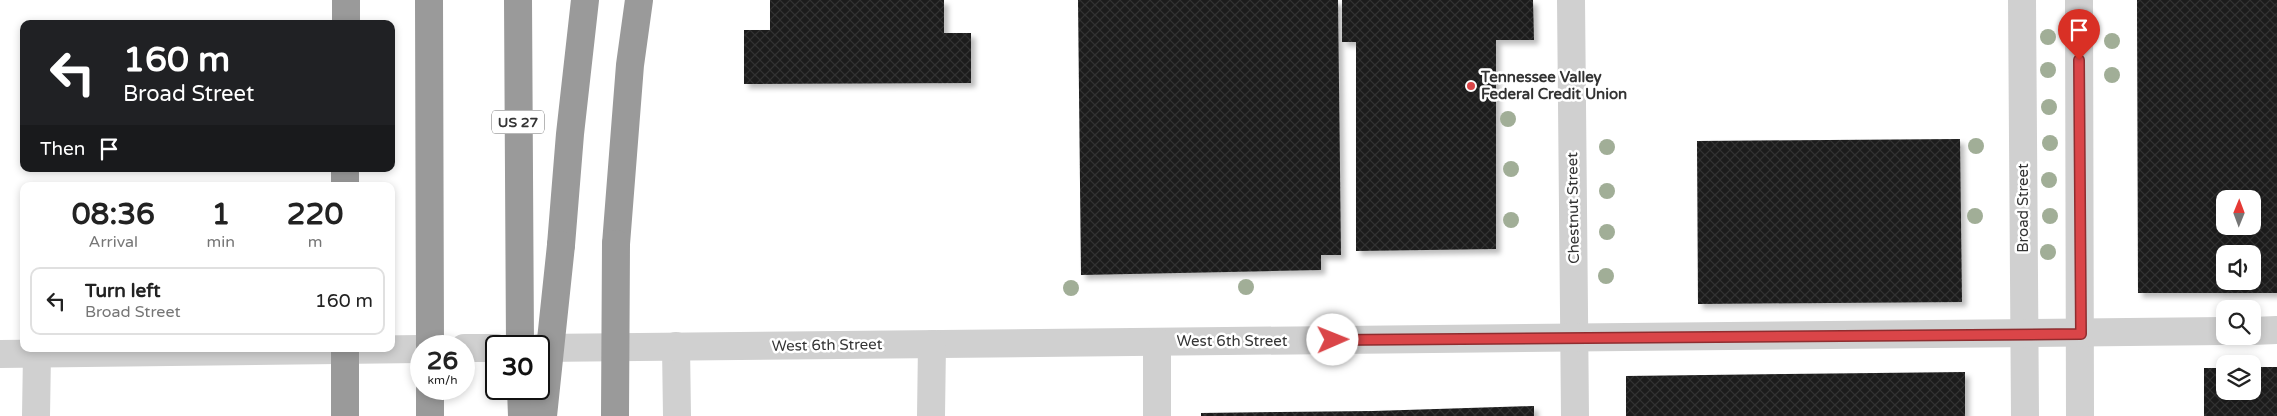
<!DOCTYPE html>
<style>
body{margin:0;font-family:"Varela Round",sans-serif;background:#f6f6f6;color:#222;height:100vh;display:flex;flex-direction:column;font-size:19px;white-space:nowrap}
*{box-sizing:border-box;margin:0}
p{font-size:16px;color:#767676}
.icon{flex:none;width:28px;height:28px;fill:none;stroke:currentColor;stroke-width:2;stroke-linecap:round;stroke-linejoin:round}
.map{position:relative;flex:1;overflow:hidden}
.side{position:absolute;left:20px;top:182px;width:375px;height:170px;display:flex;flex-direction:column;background:#fff;border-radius:10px;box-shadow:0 2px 8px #0003}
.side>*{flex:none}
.hud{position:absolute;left:20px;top:20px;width:375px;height:152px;border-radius:10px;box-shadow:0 2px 8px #0003;background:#202124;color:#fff;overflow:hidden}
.needle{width:32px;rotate:1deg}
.buttons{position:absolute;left:2216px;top:190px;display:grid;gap:10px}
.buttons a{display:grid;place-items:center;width:45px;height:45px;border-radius:10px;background:#fff;box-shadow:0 2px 8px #0003;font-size:25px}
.speed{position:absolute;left:410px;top:335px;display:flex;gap:10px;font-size:25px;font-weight:700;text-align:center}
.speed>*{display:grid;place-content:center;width:65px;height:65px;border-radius:50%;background:#fff;box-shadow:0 2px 8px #0003;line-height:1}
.speed small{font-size:12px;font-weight:400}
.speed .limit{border:2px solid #111;border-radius:8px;background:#fff;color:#111}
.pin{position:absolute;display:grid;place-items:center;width:42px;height:42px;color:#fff;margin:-51px -21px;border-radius:50% 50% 50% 0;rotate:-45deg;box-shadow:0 0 5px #0007}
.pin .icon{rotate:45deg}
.me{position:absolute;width:55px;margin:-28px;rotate:89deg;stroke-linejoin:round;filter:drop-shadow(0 0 4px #0008)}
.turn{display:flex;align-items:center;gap:18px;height:105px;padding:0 20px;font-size:22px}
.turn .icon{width:65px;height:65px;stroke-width:2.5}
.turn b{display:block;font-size:35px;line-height:42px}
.then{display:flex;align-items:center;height:48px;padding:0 20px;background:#0003;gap:10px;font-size:19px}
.eta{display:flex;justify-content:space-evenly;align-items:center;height:85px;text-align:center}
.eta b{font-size:30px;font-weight:700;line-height:35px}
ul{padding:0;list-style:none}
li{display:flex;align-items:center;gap:15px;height:68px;margin:0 10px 8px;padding:0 10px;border:2px solid #e0e0e0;border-radius:10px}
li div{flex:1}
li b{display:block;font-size:19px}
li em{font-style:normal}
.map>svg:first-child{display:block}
.building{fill:url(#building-cross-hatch);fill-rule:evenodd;filter:url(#shadow)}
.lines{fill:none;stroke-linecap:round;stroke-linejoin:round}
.minor{stroke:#d0d0d0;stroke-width:28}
.highway{stroke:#9a9a9a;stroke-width:28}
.highway-bridge{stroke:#9a9a9a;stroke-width:28}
.tree{fill:#a1ae97}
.route-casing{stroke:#8e2d2f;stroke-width:12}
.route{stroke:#da4548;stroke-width:9}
.poi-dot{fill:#da4548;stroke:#fff;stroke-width:2}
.labels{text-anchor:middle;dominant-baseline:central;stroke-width:5;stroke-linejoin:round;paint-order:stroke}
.shield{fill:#fff;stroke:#707070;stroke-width:1}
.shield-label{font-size:14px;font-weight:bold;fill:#333}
.poi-label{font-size:15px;font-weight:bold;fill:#333;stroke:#fff;text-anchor:start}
.street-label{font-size:15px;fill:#333;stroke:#fff}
</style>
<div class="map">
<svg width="2277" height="416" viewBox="0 0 2277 416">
<defs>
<pattern id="building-cross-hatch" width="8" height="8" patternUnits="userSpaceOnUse" patternTransform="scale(1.25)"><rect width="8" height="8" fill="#1a1a1a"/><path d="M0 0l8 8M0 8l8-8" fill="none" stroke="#333"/></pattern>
<filter id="shadow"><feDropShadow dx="4.5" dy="4.5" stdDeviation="2.5" flood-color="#0004"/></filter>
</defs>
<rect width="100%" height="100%" fill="#fff"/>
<g class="building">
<polygon points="770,0 944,0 944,33 971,33 971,83 744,84 744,30 770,30"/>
<polygon points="1078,0 1338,0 1341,255 1321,255 1321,270 1081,275"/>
<polygon points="1342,0 1533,0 1534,40 1496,40 1496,249 1356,251 1356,42 1342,42"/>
<path d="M2137,0H2277V293H2138ZM2225,199H2252V226H2225ZM2225,254H2252V281H2225Z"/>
<polygon points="1960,139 1962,302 1698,304 1697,141"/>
<polygon points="2252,367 2277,367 2277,416 2204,416 2204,368 2225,368 2225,391 2252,391"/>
<polygon points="1965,372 1965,416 1626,416 1626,376"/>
<polygon points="1534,406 1534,416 1201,416 1201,413 1373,411"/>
</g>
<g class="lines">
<g class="minor">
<polyline points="1571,0 1575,416"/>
<polyline points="2022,0 2025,416"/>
<polyline points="2079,0 2080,416"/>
<polyline points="2252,331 2277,330"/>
<polyline points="676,346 677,416"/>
<polyline points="464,348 496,348"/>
<polyline points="539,348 2225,331"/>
<polyline points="0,354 421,349"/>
<polyline points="36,416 37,353"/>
<polyline points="931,416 932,344"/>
<polyline points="1157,416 1157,342"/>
</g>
<g class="highway">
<polyline points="429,0 430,346"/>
<polyline points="518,0 520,346"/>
<polyline points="346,24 346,0"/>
<polyline points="345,186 345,169"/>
<polyline points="616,244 630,65 639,0"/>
<polyline points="561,245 570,134 585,0"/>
<polyline points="345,349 345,416"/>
<polyline points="521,389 522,416"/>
<polyline points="430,416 430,389"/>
</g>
<g class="highway-bridge">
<polyline points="543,416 561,245"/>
<polyline points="615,416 616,244"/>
</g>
</g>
<g class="tree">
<circle cx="2048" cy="37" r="8"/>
<circle cx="2112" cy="41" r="8"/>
<circle cx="2048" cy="70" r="8"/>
<circle cx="2112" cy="75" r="8"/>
<circle cx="2049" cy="107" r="8"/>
<circle cx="1508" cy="119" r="8"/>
<circle cx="2050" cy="143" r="8"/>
<circle cx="1976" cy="146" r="8"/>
<circle cx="1607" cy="147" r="8"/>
<circle cx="1511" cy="169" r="8"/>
<circle cx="2049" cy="180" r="8"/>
<circle cx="1607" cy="191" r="8"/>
<circle cx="1975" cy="216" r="8"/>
<circle cx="2050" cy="216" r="8"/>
<circle cx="1511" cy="220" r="8"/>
<circle cx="1607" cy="232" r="8"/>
<circle cx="2048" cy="252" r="8"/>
<circle cx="1606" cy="276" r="8"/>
<circle cx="1246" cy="287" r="8"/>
<circle cx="1071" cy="288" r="8"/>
</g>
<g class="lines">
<g class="route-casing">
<polyline id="route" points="1333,340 2081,334 2079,60"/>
</g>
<use href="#route" class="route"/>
</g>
<circle class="poi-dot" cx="1471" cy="86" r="5"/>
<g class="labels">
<rect class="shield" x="492" y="110.5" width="52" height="23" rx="4"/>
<g class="shield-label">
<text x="518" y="122">US 27</text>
</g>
<g class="poi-label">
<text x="1481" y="77">Tennessee Valley<tspan x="1481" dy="17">Federal Credit Union</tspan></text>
</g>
<g class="street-label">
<text transform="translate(1573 208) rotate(-91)">Chestnut Street</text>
<text transform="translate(2023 208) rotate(-90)">Broad Street</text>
<text x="1232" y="341">West 6th Street</text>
<text transform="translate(827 345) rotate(-1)">West 6th Street</text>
</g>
</g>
</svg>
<div class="buttons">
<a><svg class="needle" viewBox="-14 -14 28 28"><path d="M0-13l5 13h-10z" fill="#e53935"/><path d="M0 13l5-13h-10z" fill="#767676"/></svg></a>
<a><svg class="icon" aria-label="sound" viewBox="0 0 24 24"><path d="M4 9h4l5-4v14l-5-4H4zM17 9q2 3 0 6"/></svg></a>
<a><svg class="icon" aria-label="search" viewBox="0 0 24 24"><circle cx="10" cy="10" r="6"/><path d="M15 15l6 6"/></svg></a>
<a><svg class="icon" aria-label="layers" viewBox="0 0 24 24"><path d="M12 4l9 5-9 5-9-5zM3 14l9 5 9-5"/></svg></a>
</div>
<div class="speed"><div>26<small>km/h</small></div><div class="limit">30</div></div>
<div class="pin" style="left:2079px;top:60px;background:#d93025"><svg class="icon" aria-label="arrive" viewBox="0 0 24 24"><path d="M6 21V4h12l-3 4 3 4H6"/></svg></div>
<svg class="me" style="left:1333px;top:340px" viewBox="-20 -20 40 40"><circle r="19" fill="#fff"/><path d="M0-13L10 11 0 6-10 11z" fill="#da4548"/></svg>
<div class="hud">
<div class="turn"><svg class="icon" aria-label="left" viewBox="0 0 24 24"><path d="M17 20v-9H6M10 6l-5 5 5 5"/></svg><div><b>160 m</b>Broad Street</div></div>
<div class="then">Then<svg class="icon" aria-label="arrive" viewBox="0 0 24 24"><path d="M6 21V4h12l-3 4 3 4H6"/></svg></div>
</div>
<section class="side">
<div class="eta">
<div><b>08:36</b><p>Arrival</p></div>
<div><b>1</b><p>min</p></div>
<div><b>220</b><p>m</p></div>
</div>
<ul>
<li><svg class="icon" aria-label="left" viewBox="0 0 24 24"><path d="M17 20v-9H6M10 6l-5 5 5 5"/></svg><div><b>Turn left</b><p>Broad Street</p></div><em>160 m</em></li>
</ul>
</section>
</div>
